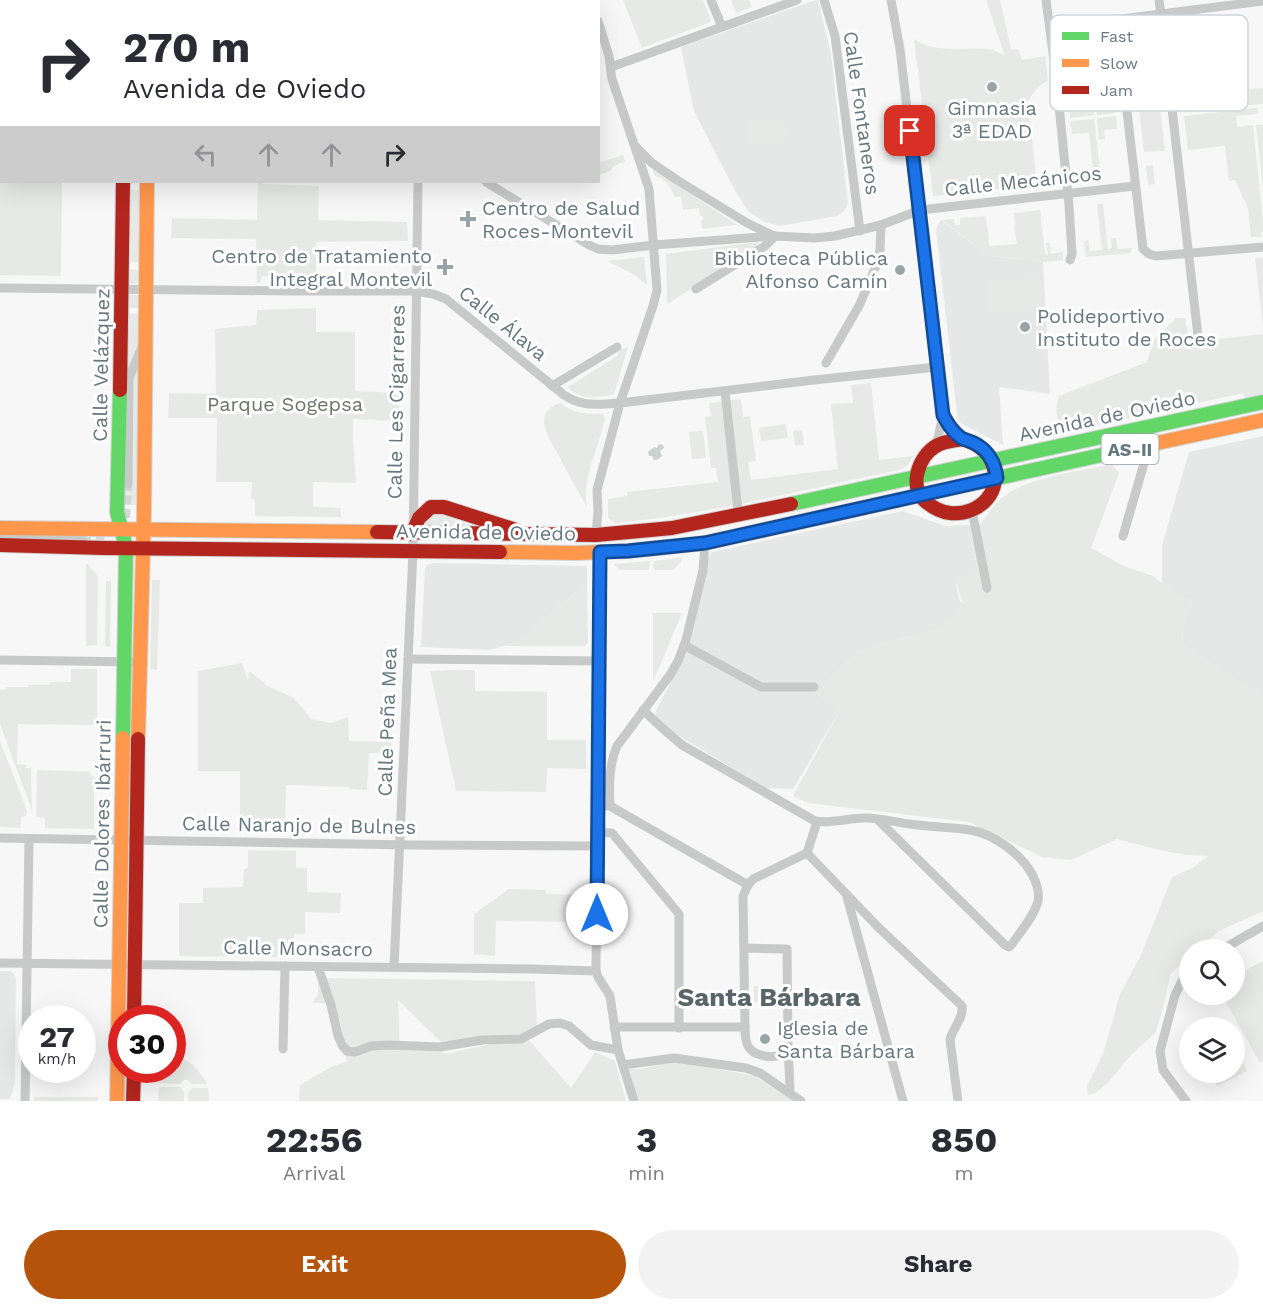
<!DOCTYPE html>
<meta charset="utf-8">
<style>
body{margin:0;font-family:"Work Sans",sans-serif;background:#f2f2f3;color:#2b2b33;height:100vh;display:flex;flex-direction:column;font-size:22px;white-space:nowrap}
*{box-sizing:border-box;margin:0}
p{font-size:20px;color:#7c7c81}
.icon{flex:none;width:33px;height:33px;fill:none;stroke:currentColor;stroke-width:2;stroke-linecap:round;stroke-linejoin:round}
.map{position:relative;height:1101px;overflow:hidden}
.side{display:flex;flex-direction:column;background:#fff;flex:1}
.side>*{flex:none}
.hud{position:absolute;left:0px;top:0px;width:600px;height:183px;box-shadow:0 6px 24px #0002;background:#fff;color:#2b2b33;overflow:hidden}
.fabs{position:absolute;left:1179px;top:939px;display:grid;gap:12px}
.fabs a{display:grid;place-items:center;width:66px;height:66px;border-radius:50%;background:#fff;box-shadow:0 6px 24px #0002;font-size:30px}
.speed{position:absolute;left:18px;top:1005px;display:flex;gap:12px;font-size:30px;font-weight:700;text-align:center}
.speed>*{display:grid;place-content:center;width:78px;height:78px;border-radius:50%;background:#fff;box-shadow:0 6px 24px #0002;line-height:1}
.speed small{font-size:15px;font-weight:400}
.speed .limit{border:9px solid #d22;background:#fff;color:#111}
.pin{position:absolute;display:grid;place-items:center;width:51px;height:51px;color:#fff;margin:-26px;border-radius:12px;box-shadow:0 3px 9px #0006}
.me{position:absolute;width:66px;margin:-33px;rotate:0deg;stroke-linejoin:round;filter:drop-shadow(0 0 4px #0008)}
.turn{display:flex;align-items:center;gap:21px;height:126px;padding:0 24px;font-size:27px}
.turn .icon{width:78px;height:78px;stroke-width:2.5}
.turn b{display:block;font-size:42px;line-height:51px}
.lanes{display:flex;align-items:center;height:57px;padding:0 24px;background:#0003;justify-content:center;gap:30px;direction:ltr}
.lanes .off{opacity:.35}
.eta{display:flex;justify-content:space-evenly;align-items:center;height:102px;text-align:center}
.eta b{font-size:36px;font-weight:700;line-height:42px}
.button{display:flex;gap:12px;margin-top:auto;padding:12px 24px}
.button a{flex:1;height:69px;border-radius:36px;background:#b45309;color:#fff;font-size:24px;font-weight:700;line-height:69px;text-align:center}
.button a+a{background:#f2f2f3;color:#2b2b33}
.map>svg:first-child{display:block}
.built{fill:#e6e8e7}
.green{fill:#e6e9e5}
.water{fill:#c9d3d4}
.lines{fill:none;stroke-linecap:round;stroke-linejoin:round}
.street-tunnel{stroke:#d3d7d9;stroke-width:9;stroke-dasharray:9 4.5;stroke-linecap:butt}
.fast-casing{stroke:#d3d4d5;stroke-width:16}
.slow-casing{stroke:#d3d4d5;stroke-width:16}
.jam-casing{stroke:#d3d4d5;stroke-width:16}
.street{stroke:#c8caca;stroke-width:9}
.fast{stroke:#63d668;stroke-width:14}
.slow{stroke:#ff974d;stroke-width:14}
.jam{stroke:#b3261e;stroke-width:14}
.route-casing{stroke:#114b97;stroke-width:15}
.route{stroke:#1a73e8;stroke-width:10}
.poi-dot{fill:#99a4a9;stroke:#fff;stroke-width:2}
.labels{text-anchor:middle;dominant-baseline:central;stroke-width:6;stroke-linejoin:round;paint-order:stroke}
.shield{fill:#fff;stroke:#94a0a5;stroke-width:1.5}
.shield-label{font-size:18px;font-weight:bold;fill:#66787f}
.poi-label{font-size:20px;fill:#66787f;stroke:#fff;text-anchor:start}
.street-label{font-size:20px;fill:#66787f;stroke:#fff}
.park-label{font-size:20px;fill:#6b7765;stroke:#fff}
.district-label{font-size:26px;font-weight:bold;fill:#58656a;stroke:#fff}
.key{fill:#fff;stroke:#d1d6d9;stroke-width:1.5}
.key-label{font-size:16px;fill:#66787f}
</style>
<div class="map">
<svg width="1263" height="1101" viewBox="0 0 1263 1101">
<rect width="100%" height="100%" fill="#f7f7f7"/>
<g class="built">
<polygon points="816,0 818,0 831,54 848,204 844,211 837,216 780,226 764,222 748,211 734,189 694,111 681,47"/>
<polygon points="941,220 989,256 1043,262 1050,394 999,387 1003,445 958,422 936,229"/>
<polygon points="1263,436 1263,697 1220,670 1183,645 1182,630 1192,600 1181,598 1162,583 1162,545 1189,452"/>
<polygon points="903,511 945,526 967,525 979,574 955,578 959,600 963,604 960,609 939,629 859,651 816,692 839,712 793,789 765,788 666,728 657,719 655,713 691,641 708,559 711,552"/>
<polygon points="433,563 587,566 587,583 516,643 489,650 421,647 425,569 427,565"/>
<polygon points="0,971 10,971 14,974 16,978 15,1083 13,1091 9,1099 0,1099"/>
</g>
<g class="green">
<rect x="216" y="0" width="106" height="2"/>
<polygon points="623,0 703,0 711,20 708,23 642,48"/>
<polygon points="731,0 749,0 752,7 736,13"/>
<path d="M986,0H1000L1011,49H1018L1022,60L1045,56L1048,81C1039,84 1032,94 1028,102L1037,186L933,196L914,39C936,54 963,47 988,49C994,50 1000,53 1005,56Z"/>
<polygon points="1242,18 1249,89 1263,88 1263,104 1236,106 1227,19"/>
<polygon points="1224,20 1234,107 1184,112 1182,97 1217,93 1209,21"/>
<polygon points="1128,30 1133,75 1140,75 1141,85 1140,86 1143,100 1159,99 1165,151 1144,152 1138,100 1115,102 1116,113 1097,115 1094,93 1099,92 1102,103 1114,102 1106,32"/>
<polygon points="1082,59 1087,59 1094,115 1070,118 1069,106 1074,105 1074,107 1087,105"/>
<polygon points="1258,108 1258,114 1236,116 1237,127 1253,125 1263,220 1263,231 1261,232 1262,237 1251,237 1248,209 1235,180 1229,181 1225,146 1188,150 1184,116"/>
<polygon points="1116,116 1117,129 1104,130 1105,139 1099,140 1097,118"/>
<polygon points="783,118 786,139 751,144 748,124"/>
<polygon points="1094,119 1101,178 1094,178 1089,133 1072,134 1070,121"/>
<polygon points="1256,125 1263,125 1263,189"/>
<polygon points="623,155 625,161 612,167 612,170 599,175 599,163"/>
<polygon points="1153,165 1155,184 1148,185 1146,166"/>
<path d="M652,168L737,225L702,229L701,220H703V216H700L699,208L683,210L681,197H675C671,187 666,179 655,176Z"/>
<polygon points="0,176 1,176 2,182 62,182 61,276 0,275"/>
<polygon points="258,182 263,182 263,184 319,186 318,220 407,222 408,241 316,242 316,280 262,276 260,283 257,283 256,239 171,238 172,218 257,220"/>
<polygon points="128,190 142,190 141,263 127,261"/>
<polygon points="1097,204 1103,204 1108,249 1112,248 1111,238 1116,238 1118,249 1131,248 1131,253 1086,257 1084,241 1088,240 1090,251 1102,250"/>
<polygon points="1040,210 1045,254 1048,254 1046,243 1050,243 1051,254 1063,252 1063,260 1043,262 989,256 942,220 954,219 955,225 960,225 960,218 986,216 987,228 988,228 989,246 1017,244 1014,226 1015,225 1014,213"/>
<polygon points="758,242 757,247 754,250 667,304 666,254"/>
<polygon points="644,257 647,285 635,275 607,261"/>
<polygon points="1255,258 1263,258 1263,328"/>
<path d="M128,269L141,270V279L139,283L132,284C127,280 127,275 128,269Z"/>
<polygon points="1039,277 1042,307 989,313 986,283"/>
<polygon points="133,294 139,296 140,308 127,308 128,297"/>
<polygon points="316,308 316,332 355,332 355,391 400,393 399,421 353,419 353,437 356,483 313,482 313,507 341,508 341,517 255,516 255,500 251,499 252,482 216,482 217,418 168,418 169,393 216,394 215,329 256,325 257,310"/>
<polygon points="127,313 141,314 140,340 127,379"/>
<path d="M1176,318H1185L1190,344L1210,340L1263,334V395L1245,399L1243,393L1063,433C1057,418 1054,412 1059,396L1147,362L1154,340Z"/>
<path d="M628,347L614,394C600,399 578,400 568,387L617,356L620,350Z"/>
<polygon points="139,361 138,505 123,505 123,485 132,381"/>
<polygon points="871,383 879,460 913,456 908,465 903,469 732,506 660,518 615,523 608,518 608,499 627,496 627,492 718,482 716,468 711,468 705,417 711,416 709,403 741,399 743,417 750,416 756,461 748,462 751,480 838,469 831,404 853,403 851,385"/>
<path d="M560,403C577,415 584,413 603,414L605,418C600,445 581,479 587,507C578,491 568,474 560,458C554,447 546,435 544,423C543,412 551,406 560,403Z"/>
<polygon points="786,424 788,438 761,441 759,428"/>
<polygon points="802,430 804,445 795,446 793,431"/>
<polygon points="703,431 706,458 692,459 689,432"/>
<path d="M1112,464L1119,473L1091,548L1126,567L1153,576L1181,598L1192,600L1182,630L1183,645L1220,670L1263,697V911L1219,931L1198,949L1190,950L1189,957L1171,973L1164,1004L1156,1032L1130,1056L1108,1083L1095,1093L1088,1095L1087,1086L1103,1054L1120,994L1140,957L1172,877L1194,867L1208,856C1177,856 1147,847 1117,839L1071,860L1042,857L969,822L808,803L793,796L839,712L816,692L859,651L939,629L960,609L963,604L955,578L979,573L967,525H979C987,516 994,503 1004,496C1030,477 1080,471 1112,464Z"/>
<path d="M439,514L450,516L471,526L424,525C428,517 431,515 439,514Z"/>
<polygon points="682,557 681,562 673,570 655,570 653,567 654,561"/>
<polygon points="650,561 649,570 619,570 614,564"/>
<polygon points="86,564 88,564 98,577 97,645 86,646"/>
<polygon points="152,580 160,580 157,670 150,669"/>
<polygon points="106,581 111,581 110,647 105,646"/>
<polygon points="587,583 588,643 585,646 505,646 516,643"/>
<polygon points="653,613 682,613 653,682"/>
<polygon points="242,663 248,680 249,672 251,672 266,685 294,698 311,719 330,723 348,717 349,741 391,742 392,753 369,753 367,790 349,789 349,787 286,785 285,830 272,829 240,831 240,771 198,771 198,671"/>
<polygon points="71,669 97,669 97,725 18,724 17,764 26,765 26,768 31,768 32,810 0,724 0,690 6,689 6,687 28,687 28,685 49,685 50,682 71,682"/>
<polygon points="449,670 475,670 475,691 547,692 547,740 586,740 586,769 547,768 546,792 456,791 430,671"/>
<polygon points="0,741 27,811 26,816 21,817 21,828 0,827"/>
<polygon points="37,770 90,772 91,776 94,776 94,829 45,828 45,818 36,817"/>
<polygon points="248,850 296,851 296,868 307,868 307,892 341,893 340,913 305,912 305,934 294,934 294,957 179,956 179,903 203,903 203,888 243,887 244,869 248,868"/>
<polygon points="509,889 546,890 546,894 585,895 585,922 496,921 495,956 474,954 474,914"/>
<polygon points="1263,961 1263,1061 1260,1063 1222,995 1234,994 1235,976"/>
<polygon points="318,978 535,981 537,1027 517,1037 441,1042 398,1000 400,1050 441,1052 447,1054 471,1048 527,1038 571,1088 595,1052 615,1061 626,1101 299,1101 300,1085 331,1067 348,1061 335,1040 326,1003 313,1003 318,994"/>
<polygon points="754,986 764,986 765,1002 754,1002"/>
<polygon points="1235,1047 1247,1071 1217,1086 1210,1073 1234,1072"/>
<path d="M173,1054C188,1059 200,1069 207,1084H192L188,1080H184L180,1084L158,1083V1070H172Z"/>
<polygon points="675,1061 755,1076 793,1101 638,1101 629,1069 640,1069"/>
<polygon points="159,1087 180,1087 184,1092 184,1101 158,1101"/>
<polygon points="192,1088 208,1088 209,1101 188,1101 188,1093"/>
<rect x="34" y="1097" width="64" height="4"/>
</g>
<polygon class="water" points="659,444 663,445 664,448 660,451 662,456 657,460 654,460 652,456 649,456 648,452 654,447 657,448"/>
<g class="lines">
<g class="street-tunnel">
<polyline points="121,530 125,524 128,484"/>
<polyline points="82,538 109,536"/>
</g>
<g class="fast-casing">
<g id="fast">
<polyline points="120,390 117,512 126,548 123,738"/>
<polyline points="898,500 1120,451"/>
<polyline points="791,504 1263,402"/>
</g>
</g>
<g class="slow-casing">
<g id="slow">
<polyline points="126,0 126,2"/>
<polyline points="150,0 150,2"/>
<polyline points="1120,451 1263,420"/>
<polyline points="0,528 377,532"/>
<polyline points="500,552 576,553 628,551 705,543 898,500"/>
<polyline points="138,739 144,512 147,182"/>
<polyline points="117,1101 123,738"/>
</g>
</g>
<g class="jam-casing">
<g id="jam">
<polyline points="120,390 123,182"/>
<path d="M963,439C975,443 986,449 991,461C1005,490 980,516 950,513C940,512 932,507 925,501C908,486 919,456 936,446C944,441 954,441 963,439Z"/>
<polyline points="377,532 596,535 672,528 791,504"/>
<polyline points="412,534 419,518 431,507 444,507 516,530"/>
<polyline points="0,545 104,548 500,552"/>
<polyline points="134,1018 138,739"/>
<polyline points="133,1101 134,1070"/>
</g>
</g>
<g class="street">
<polyline points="377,0 378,2"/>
<polyline points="588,0 589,2"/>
<polyline points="711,0 722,27"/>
<polyline points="824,0 835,36 860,231"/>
<polyline points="891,0 900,49 943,415 938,438 934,446"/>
<polyline points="1046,0 1056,76 1069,205 1072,254 1070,260"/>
<polyline points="1159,0 1163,30 1198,336"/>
<polyline points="4,2 4,0"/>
<polyline points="73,2 75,0"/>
<polyline points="1051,28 1263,1"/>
<polyline points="0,56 2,56"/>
<polyline points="611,67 797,0"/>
<polyline points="0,84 2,84"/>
<polyline points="1126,103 1143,249 1149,254 1156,256 1263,247"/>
<polyline points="636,147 652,163 677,180 747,223 772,235"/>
<polyline points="0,164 2,164"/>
<polyline points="486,182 589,245 598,249 612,250 654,245 775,236 814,238 835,236 881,225 920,210 1135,186"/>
<path d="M0,288L292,291H416L433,294L446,299L564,395C584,408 598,404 620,403L814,380L937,367"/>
<polyline points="696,289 765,246 775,236"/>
<polyline points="826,363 859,306 876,266 880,250 881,225"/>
<polyline points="552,386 617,347"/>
<polyline points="725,391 738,511"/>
<polyline points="943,415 950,428 963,439"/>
<polyline points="128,484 129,378 144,342"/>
<polyline points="972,510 987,588"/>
<polyline points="596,535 598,511 597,490 620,403 653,306 657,290 649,189 612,79 609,56 598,21"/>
<polyline points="1123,536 1145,460 1145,446"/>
<polyline points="0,537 82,538"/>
<polyline points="600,552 596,971 598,977 610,996 618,1050 634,1101"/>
<polyline points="684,645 761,687 814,687"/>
<polyline points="408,659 599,661"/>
<polyline points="0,660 139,662"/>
<path d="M643,710L660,726L682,745L815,821C829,824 849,818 865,818C880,818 895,822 910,824C930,827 951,827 970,830C994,834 1021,854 1032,874C1036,882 1040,892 1038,901C1035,915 1020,932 1012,944L1009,947L1005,945L877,819"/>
<polyline points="604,806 610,806 748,885"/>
<path d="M610,806C609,785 609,765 617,746L670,675L678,661L686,640L703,570L705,543"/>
<polyline points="597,832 612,833 679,914 679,1028"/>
<polyline points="0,838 412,845 597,846"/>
<path d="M807,853L879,928L962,1006C964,1018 952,1029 950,1040L958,1101"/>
<polyline points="847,897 903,1101"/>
<path d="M744,948L787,949L788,1044C788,1045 783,1052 783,1053C774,1060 753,1056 748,1046C745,1041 745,1033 745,1027L743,896L748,885L753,879L807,853L817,822"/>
<polyline points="1221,950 1263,926"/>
<polyline points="0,963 531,969 596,971"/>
<polyline points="318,967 331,1005 338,1036 342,1045 347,1051 355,1052 371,1046 389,1045 440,1047 482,1040 521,1039 549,1024 560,1023 569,1026 591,1045 618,1050"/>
<polyline points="394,967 413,551 418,182"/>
<polyline points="614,1027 745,1027"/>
<polyline points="788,1045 790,1088"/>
<polyline points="283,1049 285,966"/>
<polyline points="623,1065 674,1058 746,1068 760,1073 801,1101"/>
<polyline points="25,1101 29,839"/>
<polyline points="1186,1101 1163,1070 1160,1051 1175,995 1182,981 1190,972"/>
</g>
<use href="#fast" class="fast"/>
<use href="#slow" class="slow"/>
<use href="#jam" class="jam"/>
</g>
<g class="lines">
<g class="route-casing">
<path id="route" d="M597,914L600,552L628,551L705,543L997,478C995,462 988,450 974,443C970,441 965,440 961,438C952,431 948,424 943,415L910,131"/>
</g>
<use href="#route" class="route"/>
</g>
<g class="poi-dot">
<circle cx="992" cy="87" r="6"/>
<path d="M465 210h6v6h6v6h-6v6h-6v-6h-6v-6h6z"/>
<path d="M442 258h6v6h6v6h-6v6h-6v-6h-6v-6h6z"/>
<circle cx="900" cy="270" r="6"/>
<circle cx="1025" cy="327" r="6"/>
<circle cx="765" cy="1039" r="6"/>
</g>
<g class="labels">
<rect class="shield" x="1101.5" y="434" width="57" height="30" rx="4.5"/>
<g class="shield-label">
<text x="1130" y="449">AS-II</text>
</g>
<g class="poi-label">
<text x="992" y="108" text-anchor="middle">Gimnasia<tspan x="992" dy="23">3ª EDAD</tspan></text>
<text x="482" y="208">Centro de Salud<tspan x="482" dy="23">Roces-Montevil</tspan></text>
<text x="432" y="256" text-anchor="end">Centro de Tratamiento<tspan x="432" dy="23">Integral Montevil</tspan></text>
<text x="888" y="258" text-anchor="end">Biblioteca Pública<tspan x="888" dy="23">Alfonso Camín</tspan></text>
<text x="1037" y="316">Polideportivo<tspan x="1037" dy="23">Instituto de Roces</tspan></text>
<text x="777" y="1028">Iglesia de<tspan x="777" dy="23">Santa Bárbara</tspan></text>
</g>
<g class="street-label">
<text transform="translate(862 113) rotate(82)">Calle Fontaneros</text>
<text transform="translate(1023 181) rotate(-6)">Calle Mecánicos</text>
<text transform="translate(503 323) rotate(39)">Calle Álava</text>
<text transform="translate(101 365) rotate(-89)">Calle Velázquez</text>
<text transform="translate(396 402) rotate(-89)">Calle Les Cigarreres</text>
<text transform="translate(1107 416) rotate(-12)">Avenida de Oviedo</text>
<text transform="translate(486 532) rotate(1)">Avenida de Oviedo</text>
<text transform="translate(387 722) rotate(-88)">Calle Peña Mea</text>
<text transform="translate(102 824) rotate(-89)">Calle Dolores Ibárruri</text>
<text transform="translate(299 825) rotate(1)">Calle Naranjo de Bulnes</text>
<text transform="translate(298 948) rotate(1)">Calle Monsacro</text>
</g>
<g class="park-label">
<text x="285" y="404">Parque Sogepsa</text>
</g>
<g class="district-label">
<text x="769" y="997">Santa Bárbara</text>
</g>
</g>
<rect x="1050" y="15" width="198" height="96" rx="9" class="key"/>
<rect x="1062" y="32" width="27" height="8" fill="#63d668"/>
<rect x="1062" y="59" width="27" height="8" fill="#ff974d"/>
<rect x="1062" y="86" width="27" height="8" fill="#b3261e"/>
<g class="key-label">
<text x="1100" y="42">Fast</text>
<text x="1100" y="69">Slow</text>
<text x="1100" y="96">Jam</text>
</g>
</svg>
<div class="fabs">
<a><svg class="icon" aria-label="search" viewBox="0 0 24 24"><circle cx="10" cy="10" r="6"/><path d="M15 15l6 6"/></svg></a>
<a><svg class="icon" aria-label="layers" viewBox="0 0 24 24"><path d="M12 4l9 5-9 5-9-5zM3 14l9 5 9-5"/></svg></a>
</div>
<div class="speed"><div>27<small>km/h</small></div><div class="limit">30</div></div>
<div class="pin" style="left:910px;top:131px;background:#d93025"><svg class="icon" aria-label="arrive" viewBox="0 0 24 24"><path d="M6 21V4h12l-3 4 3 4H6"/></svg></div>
<svg class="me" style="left:597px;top:914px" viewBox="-20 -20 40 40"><circle r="19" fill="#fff"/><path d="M0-13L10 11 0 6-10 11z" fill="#1a73e8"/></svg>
<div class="hud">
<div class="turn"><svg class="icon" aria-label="right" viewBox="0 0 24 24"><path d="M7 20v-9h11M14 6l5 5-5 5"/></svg><div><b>270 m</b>Avenida de Oviedo</div></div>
<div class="lanes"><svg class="icon off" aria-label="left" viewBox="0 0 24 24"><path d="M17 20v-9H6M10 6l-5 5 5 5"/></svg><svg class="icon off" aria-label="ahead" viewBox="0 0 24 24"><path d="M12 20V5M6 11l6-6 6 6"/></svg><svg class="icon off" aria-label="ahead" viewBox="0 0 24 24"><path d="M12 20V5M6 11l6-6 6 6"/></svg><svg class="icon" aria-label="right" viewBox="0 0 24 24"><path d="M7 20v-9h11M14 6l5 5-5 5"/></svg></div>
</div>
</div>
<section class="side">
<div class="eta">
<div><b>22:56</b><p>Arrival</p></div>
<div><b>3</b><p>min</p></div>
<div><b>850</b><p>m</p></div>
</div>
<div class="button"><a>Exit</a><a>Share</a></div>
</section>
